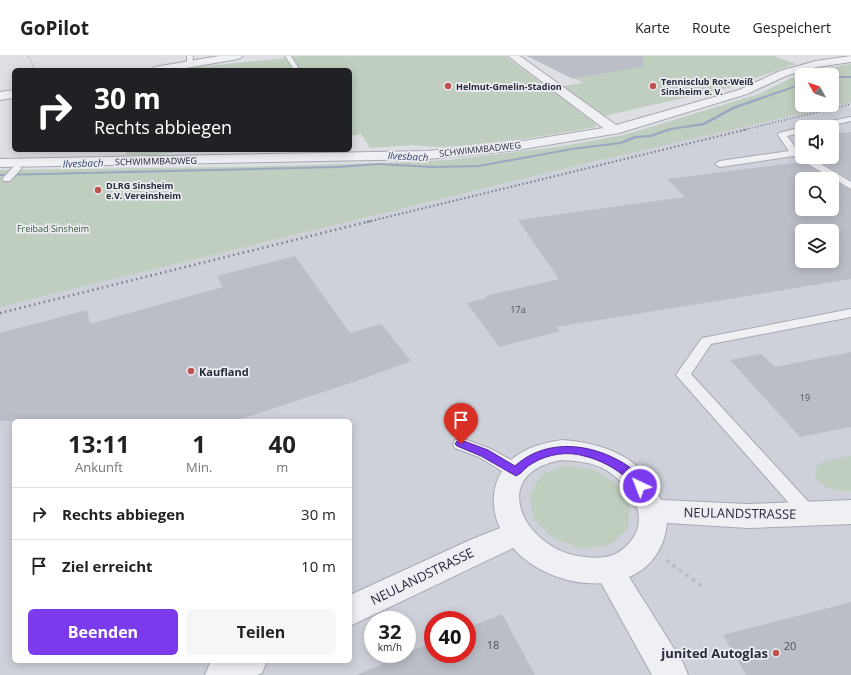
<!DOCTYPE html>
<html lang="de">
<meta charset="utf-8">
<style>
body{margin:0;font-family:"Open Sans",sans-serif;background:#f6f6f6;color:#222;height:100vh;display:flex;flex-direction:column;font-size:15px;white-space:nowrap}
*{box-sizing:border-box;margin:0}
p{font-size:13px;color:#767676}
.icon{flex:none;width:22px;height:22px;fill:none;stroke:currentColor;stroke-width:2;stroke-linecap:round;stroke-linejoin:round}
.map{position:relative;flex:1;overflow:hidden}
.panel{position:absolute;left:12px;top:363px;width:340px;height:244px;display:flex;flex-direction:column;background:#fff;border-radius:6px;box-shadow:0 2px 10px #0003}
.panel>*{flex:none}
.top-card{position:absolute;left:12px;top:12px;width:340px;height:84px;border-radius:6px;box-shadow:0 2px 10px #0003;background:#202124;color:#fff;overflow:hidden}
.needle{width:26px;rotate:310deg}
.fabs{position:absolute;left:795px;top:12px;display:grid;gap:8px}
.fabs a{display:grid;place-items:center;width:44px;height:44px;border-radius:6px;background:#fff;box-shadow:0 2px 10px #0003;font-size:20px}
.speed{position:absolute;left:364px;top:555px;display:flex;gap:8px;font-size:20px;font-weight:700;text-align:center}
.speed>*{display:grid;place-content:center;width:52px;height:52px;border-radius:50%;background:#fff;box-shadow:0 2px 10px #0003;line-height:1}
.speed small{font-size:10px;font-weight:400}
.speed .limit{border:6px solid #d22;background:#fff;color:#111}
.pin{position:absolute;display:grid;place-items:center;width:34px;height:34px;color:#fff;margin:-41px -17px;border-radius:50% 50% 50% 0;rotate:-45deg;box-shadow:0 0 4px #0007}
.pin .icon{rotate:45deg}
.me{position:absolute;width:44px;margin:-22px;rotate:317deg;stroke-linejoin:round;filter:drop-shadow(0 0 3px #0008)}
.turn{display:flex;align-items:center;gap:14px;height:84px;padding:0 16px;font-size:18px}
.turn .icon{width:52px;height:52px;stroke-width:2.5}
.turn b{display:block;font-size:28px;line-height:34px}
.eta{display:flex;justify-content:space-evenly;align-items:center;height:68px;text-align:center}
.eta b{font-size:24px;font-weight:700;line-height:28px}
.cta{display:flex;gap:8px;margin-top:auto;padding:8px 16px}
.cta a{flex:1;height:46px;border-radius:6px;background:#7c3aed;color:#fff;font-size:16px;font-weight:700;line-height:46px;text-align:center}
.cta a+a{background:#f6f6f6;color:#222}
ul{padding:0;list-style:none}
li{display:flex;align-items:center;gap:12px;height:52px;padding:0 16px;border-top:1px solid #e0e0e0}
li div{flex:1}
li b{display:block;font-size:15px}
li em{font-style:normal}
header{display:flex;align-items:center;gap:24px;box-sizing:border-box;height:56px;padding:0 20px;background:#fff;border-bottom:1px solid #e0e0e0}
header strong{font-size:19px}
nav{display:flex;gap:22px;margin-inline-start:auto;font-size:14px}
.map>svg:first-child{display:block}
.built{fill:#cfd1da;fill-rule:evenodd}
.green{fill:#c0cebf}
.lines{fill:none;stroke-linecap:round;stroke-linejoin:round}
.stream{fill:#9ba7c1;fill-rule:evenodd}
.building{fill:#bbbdc7;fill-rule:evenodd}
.service-casing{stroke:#a7a9b2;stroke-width:2}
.minor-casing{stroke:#a7a9b2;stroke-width:2}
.tertiary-casing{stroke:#a7a9b2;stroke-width:2}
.path-far1{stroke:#bbbdc4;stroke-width:1.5;stroke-dasharray:1.5 1.5;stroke-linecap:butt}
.path{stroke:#bbbdc4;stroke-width:3.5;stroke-dasharray:4 4;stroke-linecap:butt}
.service{fill:#eff0f4;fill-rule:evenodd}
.minor{fill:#eff0f4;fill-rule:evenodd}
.tertiary{fill:#eff0f4;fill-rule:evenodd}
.rail-far2{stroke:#787c8d;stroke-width:1.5;stroke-dasharray:1 2;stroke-linecap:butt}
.rail-far1{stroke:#787c8d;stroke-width:2;stroke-dasharray:1.5 2.5;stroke-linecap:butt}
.rail{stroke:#787c8d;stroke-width:2.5;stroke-dasharray:1.5 3.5;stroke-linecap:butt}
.route{fill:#7c3aed;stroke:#51269a}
.poi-dot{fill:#bd524e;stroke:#ecedf3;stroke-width:1.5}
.labels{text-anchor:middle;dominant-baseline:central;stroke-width:3.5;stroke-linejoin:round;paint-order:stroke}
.far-poi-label{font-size:9px;font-weight:bold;fill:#282b3a;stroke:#ecedf3;text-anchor:start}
.far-street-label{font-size:9px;fill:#282b3a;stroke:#ecedf3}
.far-park-label{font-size:9px;fill:#375437;stroke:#ecedf3}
.number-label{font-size:9px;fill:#4d505d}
.far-water-label{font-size:10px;font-style:italic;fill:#374469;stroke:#ecedf3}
.poi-label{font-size:11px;font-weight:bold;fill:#282b3a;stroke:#ecedf3;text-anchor:start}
.near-number-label{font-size:11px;fill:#4d505d}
.near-street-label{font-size:13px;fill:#282b3a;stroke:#ecedf3}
.near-poi-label{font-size:13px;font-weight:bold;fill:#282b3a;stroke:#ecedf3;text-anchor:end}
</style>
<header>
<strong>GoPilot</strong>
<nav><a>Karte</a><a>Route</a><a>Gespeichert</a></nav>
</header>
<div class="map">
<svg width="851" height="619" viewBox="0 0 851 619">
<rect width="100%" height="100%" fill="#dddfe5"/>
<path class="built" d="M851,46V619H0V251L664,89ZM802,71H832V101H802ZM802,123H832V153H802ZM802,175H832V205H802ZM14,365H350V605H14ZM373,564H407V598H373ZM433,564H467V598H433Z"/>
<g class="green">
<polygon points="285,0 505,0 594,66 596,71 523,83 461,90 434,91 413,89 370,92 361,78 350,80 350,14 168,14 286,2"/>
<polygon points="545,0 773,0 796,8 749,24 749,27 604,60 558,31 583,27 576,23 582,21"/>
<polygon points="851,8 851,46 601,104 0,251 0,114 237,111 384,107 448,104 557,91 624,79 759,38 791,22 802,19 802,49 832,49 832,19 802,19 828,12"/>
<polygon points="134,94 194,94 145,100 144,99 126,99 126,96"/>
<path d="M848,400H851V435C835,435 805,430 819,407Z"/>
<polygon points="564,410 591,413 616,427 630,448 628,472 611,489 582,493 553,482 533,462 530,438 541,419"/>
</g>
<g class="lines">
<g class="stream">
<rect x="832" y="20" width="19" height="2"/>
<polygon points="802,27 802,29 734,53 705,69 671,74 651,81 637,82 621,88 572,94 479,111 431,112 379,109 338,112 0,120 0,118 338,110 379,107 431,110 479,109 572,92 620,86 634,80 650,79 670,72 703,67 732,51"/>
</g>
</g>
<g class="building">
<polygon points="527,0 643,0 644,10 573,23"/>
<polygon points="851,76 851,124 818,104 831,103 829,101 832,101 832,78"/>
<path d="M802,106L831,123H802V153H832V124L851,134V223L556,271L560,275L499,291L467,247L487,242L485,240L559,223L518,164L685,141L667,123ZM802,175H832V205H802Z"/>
<polygon points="295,200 350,277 381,268 411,305 354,326 235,365 0,365 0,277 87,254 90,268 223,231 217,220"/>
<polygon points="851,296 851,371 800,381 730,304 762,298 774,311"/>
<polygon points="851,546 851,619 746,619 723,579"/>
<polygon points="502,558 535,619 357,619 433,586 433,598 467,598 467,572"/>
</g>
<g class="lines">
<g class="service-casing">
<g id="service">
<polygon points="187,0 193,0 192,9 187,8"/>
<polygon points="285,0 291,0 298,11 297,12 293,12"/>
<polygon points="851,61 851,65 825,71 810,71 811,69"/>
<polygon points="802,71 802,77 787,80 798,95 802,97 802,101 809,101 851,126 851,133 794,100 720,111 715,108 720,105 789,95 778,79 779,77"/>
<polygon points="17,109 22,112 20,114 10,125 4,125 2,123 4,121 14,110"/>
<polygon points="851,253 851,261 711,288 691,318 815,453 818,458 815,463 809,465 803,463 676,319 702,282"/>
<polygon points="461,382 491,393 522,410 524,415 522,420 516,422 510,420 479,401 455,392 453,388 455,384"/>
</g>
</g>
<g class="minor-casing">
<g id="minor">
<polygon points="219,0 243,0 238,3 174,14 150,14 155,11"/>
<polygon points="508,0 520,0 616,69 739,34 780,15 816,5 851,0 851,6 817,11 788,19 747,38 619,77 517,94 428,103 0,111 0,103 428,95 517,86 603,72"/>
<polygon points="14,34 14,42 0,44 0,36"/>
<polygon points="609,501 619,505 683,607 688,619 652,619 594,514 599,505"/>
</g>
</g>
<g class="tertiary-casing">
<g id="tertiary">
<path d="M562,384C605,387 644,402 661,444L748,448L851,444V468L748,472L667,467C659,546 555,540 513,492L350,570V539L470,484L500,472C487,444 494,411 524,395C535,389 549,386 562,384ZM562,404C577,405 592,406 606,414C629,428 652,461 630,486C625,492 618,498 610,500C603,502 594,502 586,501C525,497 484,417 562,404Z"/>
<polygon points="214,605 267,605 262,617 257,619 205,619 210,607"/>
</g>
</g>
<polyline class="path-far1" points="28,0 35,14"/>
<polyline class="path" points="666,504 703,531"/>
<use href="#service" class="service"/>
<use href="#minor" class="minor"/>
<use href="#tertiary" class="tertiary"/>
<polyline class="rail-far2" points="743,74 851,48"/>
<polyline class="rail-far1" points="367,166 748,73"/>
<polyline class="rail" points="0,257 371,165"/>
</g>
<path class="route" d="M461,384L488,394L515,410C542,385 582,386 614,402C627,408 639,417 646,430L644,433C636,436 634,428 628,423C615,412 601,404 584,400C568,395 548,398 533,407C526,410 523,417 516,420L481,400L457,390L455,388L457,385Z"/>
<g class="poi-dot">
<circle cx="448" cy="30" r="4"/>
<circle cx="653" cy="30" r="4"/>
<circle cx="98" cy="134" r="4"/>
<circle cx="191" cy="315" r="4"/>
<circle cx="776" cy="597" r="4"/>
</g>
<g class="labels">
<g class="far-poi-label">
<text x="661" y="25">Tennisclub Rot-Weiß<tspan x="661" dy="10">Sinsheim e. V.</tspan></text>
<text x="456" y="30">Helmut-Gmelin-Stadion</text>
<text x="106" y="129">DLRG Sinsheim<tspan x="106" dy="10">e.V. Vereinsheim</tspan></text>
</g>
<g class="far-street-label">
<text transform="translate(480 93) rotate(-6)">SCHWIMMBADWEG</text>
<text transform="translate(156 105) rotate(-1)">SCHWIMMBADWEG</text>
</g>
<g class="far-park-label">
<text x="53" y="172">Freibad Sinsheim</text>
</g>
<g class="number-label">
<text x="518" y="253">17a</text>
<text x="805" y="341">19</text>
</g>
<g class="far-water-label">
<text transform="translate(408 100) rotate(3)">Ilvesbach</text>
<text transform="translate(83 107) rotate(-2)">Ilvesbach</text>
</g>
<g class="poi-label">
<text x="199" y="315">Kaufland</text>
</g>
<g class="near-number-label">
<text x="493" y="588">18</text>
<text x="790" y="589">20</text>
</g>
<g class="near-street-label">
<text transform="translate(740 457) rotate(1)">NEULANDSTRASSE</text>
<text transform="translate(422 520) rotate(-26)">NEULANDSTRASSE</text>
</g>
<g class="near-poi-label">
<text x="768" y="597">junited Autoglas</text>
</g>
</g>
</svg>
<div class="fabs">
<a><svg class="needle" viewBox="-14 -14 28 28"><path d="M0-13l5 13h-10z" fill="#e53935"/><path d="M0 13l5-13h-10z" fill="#767676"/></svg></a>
<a><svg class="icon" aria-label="sound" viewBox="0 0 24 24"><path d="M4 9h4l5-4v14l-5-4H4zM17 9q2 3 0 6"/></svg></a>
<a><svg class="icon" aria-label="search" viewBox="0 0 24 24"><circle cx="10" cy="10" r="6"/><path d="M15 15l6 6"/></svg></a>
<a><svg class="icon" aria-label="layers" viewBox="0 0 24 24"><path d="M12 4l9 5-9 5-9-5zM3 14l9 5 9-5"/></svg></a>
</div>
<div class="speed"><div>32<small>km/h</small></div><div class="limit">40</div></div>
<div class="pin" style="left:461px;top:388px;background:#d93025"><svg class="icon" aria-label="arrive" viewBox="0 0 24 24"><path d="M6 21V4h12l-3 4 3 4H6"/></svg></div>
<svg class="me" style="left:640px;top:430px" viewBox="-20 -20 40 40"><circle r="17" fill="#7c3aed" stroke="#fff" stroke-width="3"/><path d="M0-11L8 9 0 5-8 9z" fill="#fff"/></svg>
<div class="top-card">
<div class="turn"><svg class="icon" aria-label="right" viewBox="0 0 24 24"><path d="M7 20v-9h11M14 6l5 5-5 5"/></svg><div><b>30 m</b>Rechts abbiegen</div></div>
</div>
<section class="panel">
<div class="eta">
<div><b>13:11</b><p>Ankunft</p></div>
<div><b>1</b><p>Min.</p></div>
<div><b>40</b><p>m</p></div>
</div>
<ul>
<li><svg class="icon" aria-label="right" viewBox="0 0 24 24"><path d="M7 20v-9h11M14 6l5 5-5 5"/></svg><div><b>Rechts abbiegen</b></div><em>30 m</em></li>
<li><svg class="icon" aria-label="arrive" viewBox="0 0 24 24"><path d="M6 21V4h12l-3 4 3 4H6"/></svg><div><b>Ziel erreicht</b></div><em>10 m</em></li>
</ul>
<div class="cta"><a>Beenden</a><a>Teilen</a></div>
</section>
</div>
